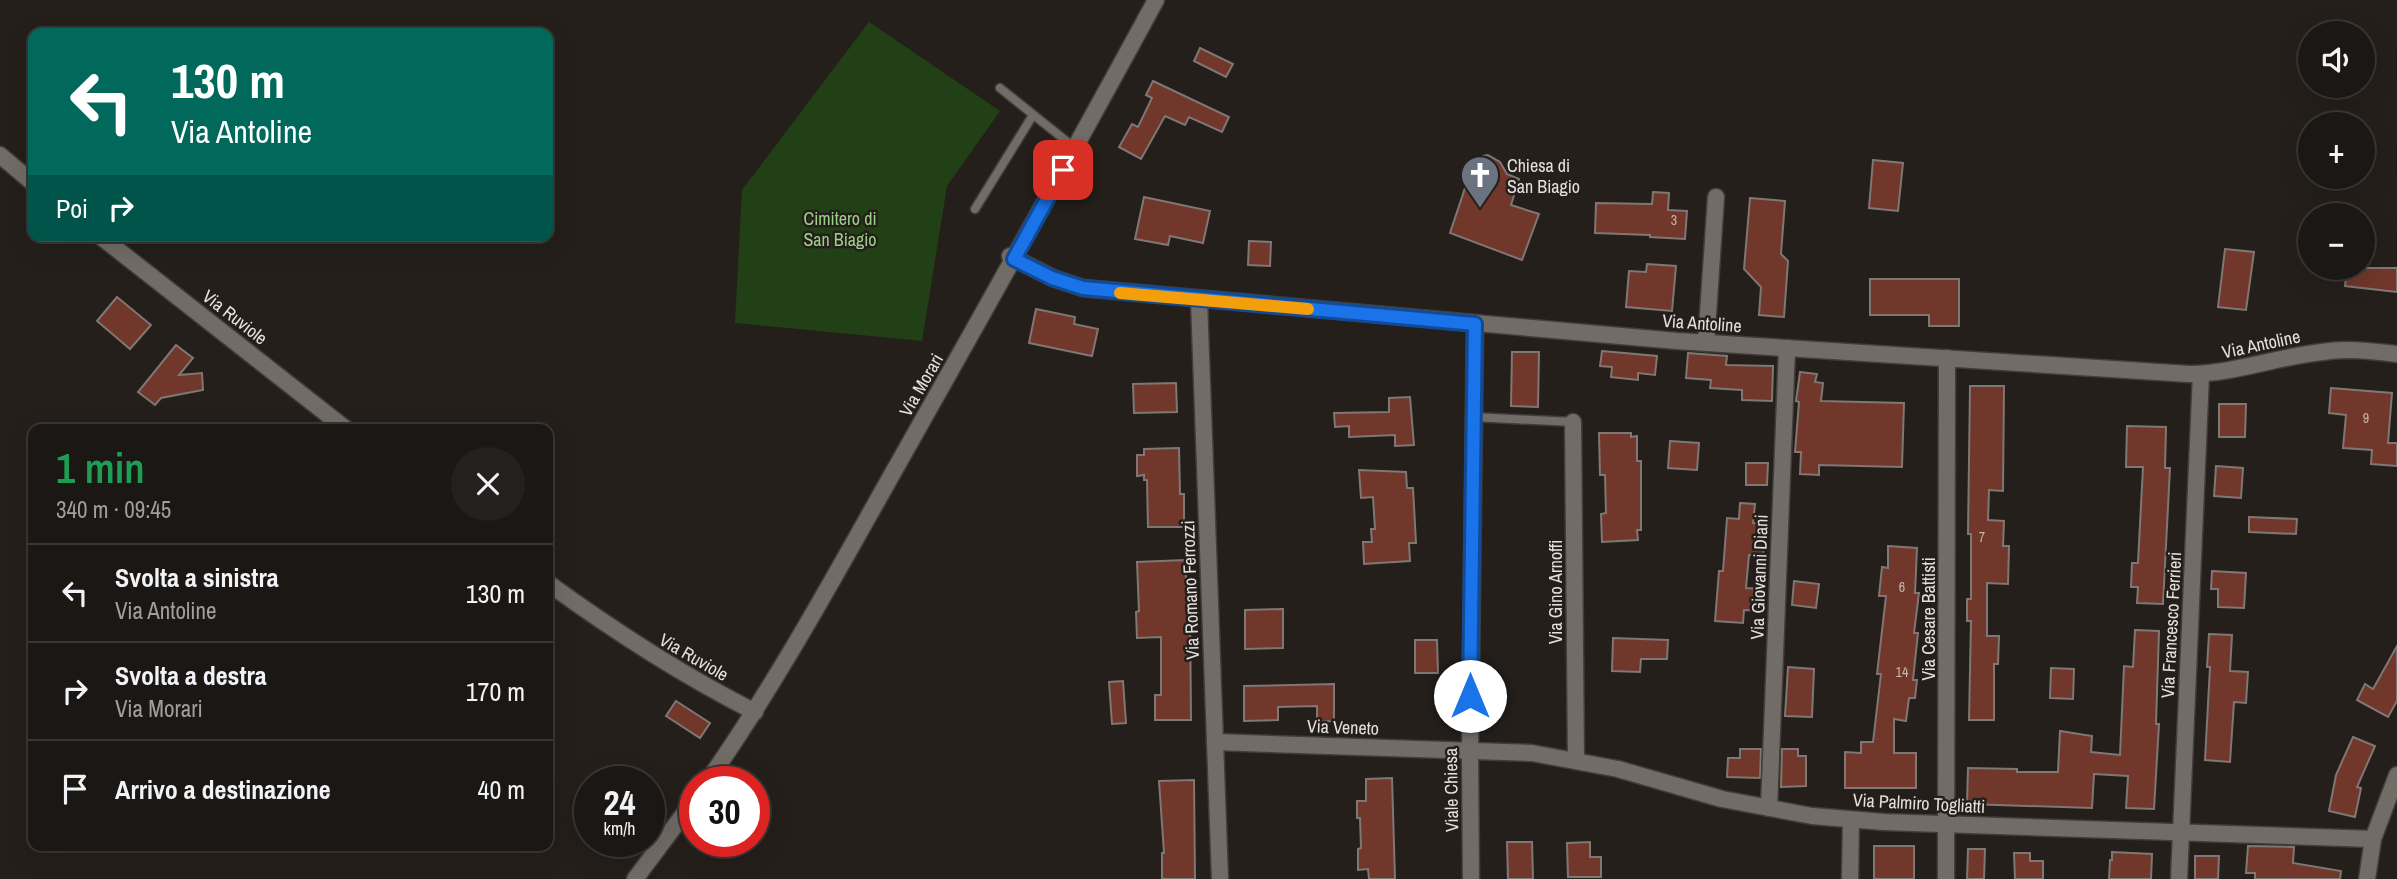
<!DOCTYPE html>
<html lang="it">
<meta charset="utf-8">
<style>
body{margin:0;font-family:"Archivo Narrow",sans-serif;background:#24201d;color:#f1f3f6;height:100vh;display:flex;flex-direction:column;font-size:26px;white-space:nowrap}
*{box-sizing:border-box;margin:0}
p{font-size:23px;color:#a09fa0}
.icon{flex:none;width:38px;height:38px;fill:none;stroke:currentColor;stroke-width:2;stroke-linecap:round;stroke-linejoin:round}
.map{position:relative;flex:1;overflow:hidden}
.side{position:absolute;left:28px;top:424px;width:525px;height:427px;display:flex;flex-direction:column;background:#1b1714;border-radius:14px;box-shadow:0 7px 28px #0002,0 0 0 2px #393634}
.side>*{flex:none}
.banner{position:absolute;left:28px;top:28px;width:525px;height:214px;border-radius:14px;box-shadow:0 7px 28px #0002,0 0 0 2px #393634;background:#00695c;color:#fff;overflow:hidden}
.controls{position:absolute;left:2298px;top:21px;display:grid;gap:14px}
.controls a{display:grid;place-items:center;width:77px;height:77px;border-radius:50%;background:#1b1714;box-shadow:0 7px 28px #0002,0 0 0 2px #393634;font-size:35px}
.speed{position:absolute;left:574px;top:766px;display:flex;gap:14px;font-size:35px;font-weight:700;text-align:center}
.speed>*{display:grid;place-content:center;width:91px;height:91px;border-radius:50%;background:#1b1714;box-shadow:0 7px 28px #0002,0 0 0 2px #393634;line-height:1}
.speed small{font-size:18px;font-weight:400}
.speed .limit{border:10px solid #d22;background:#fff;color:#111}
.pin{position:absolute;display:grid;place-items:center;width:60px;height:60px;color:#fff;margin:-30px;border-radius:14px;box-shadow:0 4px 10px #0006}
.me{position:absolute;width:77px;margin:-38px;rotate:0deg;stroke-linejoin:round;filter:drop-shadow(0 0 5px #0008)}
.turn{display:flex;align-items:center;gap:24px;height:147px;padding:0 28px;font-size:32px}
.turn .icon{width:91px;height:91px;stroke-width:2.5}
.turn b{display:block;font-size:49px;line-height:60px}
.then{display:flex;align-items:center;height:66px;padding:0 28px;background:#0003;gap:14px;font-size:26px}
.round{display:grid;place-items:center;flex:none;width:74px;height:74px;border-radius:37px;background:#24201d}
.overview{display:flex;align-items:center;justify-content:space-between;height:119px;padding:0 28px}
h1{font-size:42px;font-weight:600;line-height:52px;color:#1e9e55}
ul{padding:0;list-style:none}
li{display:flex;align-items:center;gap:21px;height:98px;padding:0 28px;border-top:2px solid #393634}
li div{flex:1}
li b{display:block;font-size:26px}
li em{font-style:normal}
.map>svg:first-child{display:block}
.green{fill:#224016}
.building{fill:#71372a;stroke:#7f7775;stroke-width:2}
.lines{fill:none;stroke-linecap:round;stroke-linejoin:round}
.lane-casing{stroke:#413d3a;stroke-width:11}
.street-casing{stroke:#413d3a;stroke-width:19}
.lane{stroke:#726c67;stroke-width:8}
.street{stroke:#726c67;stroke-width:16}
.route-casing{stroke:#114b97;stroke-width:18}
.route{stroke:#1a73e8;stroke-width:12}
.slow{stroke:#f59e0b;stroke-width:12}
.labels{text-anchor:middle;dominant-baseline:central;stroke-width:5;stroke-linejoin:round;paint-order:stroke}
.number-label{font-size:14px;fill:#c7b6b0}
.poi-label{font-size:18px;fill:#e4e0dd;stroke:#241f1b;text-anchor:start}
.park-label{font-size:18px;fill:#9cd288;stroke:#241f1b}
.street-label{font-size:18px;fill:#e4e0dd;stroke:#241f1b}
</style>
<div class="map">
<svg width="2397" height="879" viewBox="0 0 2397 879">
<rect width="100%" height="100%" fill="#241f1b"/>
<polygon class="green" points="869,22 1000,111 947,186 922,341 735,323 742,190"/>
<g class="building">
<polygon points="1200,48 1233,64 1226,77 1194,61"/>
<polygon points="1153,81 1229,117 1222,132 1189,117 1185,125 1165,116 1141,159 1119,147 1132,124 1138,127 1152,98 1146,95"/>
<polygon points="1488,155 1500,162 1507,174 1519,179 1511,205 1539,214 1522,260 1450,233 1471,170 1483,156"/>
<polygon points="1873,160 1903,163 1898,211 1869,208"/>
<polygon points="1653,192 1669,193 1668,210 1687,211 1685,239 1650,237 1650,235 1595,233 1596,203 1652,204"/>
<polygon points="1144,197 1210,211 1203,243 1170,236 1168,245 1135,239"/>
<polygon points="1750,198 1785,201 1781,254 1788,261 1784,317 1759,315 1761,287 1744,269"/>
<polygon points="1249,241 1271,242 1270,266 1248,265"/>
<polygon points="2225,249 2254,252 2246,310 2218,307"/>
<polygon points="1647,264 1676,266 1672,311 1626,307 1629,271 1646,272"/>
<polygon points="2347,268 2397,268 2397,292 2345,286"/>
<polygon points="1870,279 1959,279 1959,326 1929,326 1929,315 1870,315"/>
<polygon points="117,297 151,325 130,349 97,321"/>
<polygon points="1036,309 1075,317 1074,324 1098,329 1092,356 1029,343"/>
<polygon points="176,345 193,358 179,375 202,373 203,390 161,398 155,405 138,392"/>
<polygon points="1602,351 1657,356 1655,375 1638,373 1638,380 1611,377 1612,367 1600,366"/>
<polygon points="1512,352 1539,352 1538,407 1511,406"/>
<polygon points="1688,353 1727,356 1726,365 1773,366 1772,401 1742,400 1742,390 1710,388 1711,380 1686,378"/>
<polygon points="1800,372 1817,374 1815,382 1823,383 1821,401 1904,403 1902,467 1819,465 1819,475 1800,474 1801,452 1795,452 1799,402 1796,401"/>
<polygon points="1176,383 1177,412 1134,413 1133,384"/>
<polygon points="1970,386 2004,386 2003,491 1989,490 1988,520 2004,521 2003,546 2009,546 2008,584 1987,583 1987,636 1999,636 1998,664 1994,664 1994,720 1969,720 1971,621 1967,621 1967,599 1971,599 1971,534 1968,534"/>
<polygon points="2331,388 2392,393 2388,443 2397,443 2397,466 2371,464 2372,450 2343,448 2346,415 2329,413"/>
<polygon points="1410,397 1414,445 1395,446 1395,435 1349,437 1349,426 1335,427 1334,413 1389,412 1389,398"/>
<polygon points="2219,404 2246,404 2245,437 2219,437"/>
<polygon points="2127,426 2166,427 2165,468 2170,468 2163,604 2137,603 2138,587 2131,587 2132,563 2138,563 2143,467 2126,467"/>
<polygon points="1599,433 1631,433 1631,437 1637,436 1637,461 1641,461 1641,530 1637,530 1638,540 1602,542 1601,514 1606,513 1605,475 1600,475"/>
<polygon points="1670,441 1699,443 1697,470 1668,468"/>
<polygon points="1179,448 1180,494 1184,494 1184,527 1148,527 1147,480 1144,480 1144,475 1137,476 1137,455 1144,455 1144,449"/>
<polygon points="1746,463 1768,463 1767,485 1746,485"/>
<polygon points="2216,466 2243,468 2241,498 2214,496"/>
<polygon points="1359,470 1406,472 1407,488 1413,488 1416,543 1409,543 1410,561 1364,564 1363,542 1372,542 1371,529 1375,529 1373,497 1361,498"/>
<polygon points="1740,503 1755,504 1753,523 1766,524 1763,556 1749,555 1746,588 1763,589 1761,611 1744,610 1743,623 1715,621 1719,571 1723,571 1727,518 1739,519"/>
<polygon points="2249,517 2297,519 2296,534 2249,532"/>
<polygon points="1888,546 1917,548 1915,593 1919,593 1914,633 1918,633 1913,680 1917,680 1915,698 1909,698 1906,721 1894,719 1894,753 1916,753 1916,788 1845,788 1845,752 1861,753 1861,742 1873,742 1881,674 1877,674 1886,596 1879,596 1882,567 1888,568"/>
<polygon points="1185,560 1188,611 1190,610 1191,720 1155,720 1155,695 1161,695 1161,637 1137,638 1136,612 1139,611 1137,562"/>
<polygon points="2212,571 2246,573 2244,608 2218,607 2218,589 2211,589"/>
<polygon points="1794,581 1819,584 1816,608 1792,605"/>
<polygon points="1283,609 1283,648 1245,649 1245,610"/>
<polygon points="2135,630 2159,631 2156,724 2159,724 2154,809 2126,808 2128,776 2094,774 2092,808 1967,804 1968,768 2017,769 2017,772 2058,772 2060,731 2092,736 2091,752 2120,755 2124,666 2133,667"/>
<polygon points="2209,634 2232,635 2230,671 2248,672 2246,703 2234,702 2230,762 2205,760 2210,667 2207,667"/>
<polygon points="1613,638 1668,640 1667,659 1641,659 1640,672 1612,671"/>
<polygon points="1415,640 1437,640 1438,673 1415,673"/>
<polygon points="2397,646 2397,701 2388,717 2357,700 2365,684 2373,689"/>
<polygon points="1788,667 1814,669 1812,717 1785,716"/>
<polygon points="2051,668 2074,669 2073,699 2050,698"/>
<polygon points="1123,681 1126,723 1112,724 1109,682"/>
<polygon points="1334,684 1334,721 1317,722 1317,706 1278,707 1278,720 1244,721 1244,686"/>
<polygon points="676,701 710,723 700,738 666,716"/>
<polygon points="2353,737 2375,746 2357,787 2361,788 2355,817 2329,811 2336,775"/>
<polygon points="1740,749 1761,749 1760,778 1727,777 1728,758 1740,758"/>
<polygon points="1782,749 1798,749 1798,756 1806,756 1806,786 1781,787"/>
<polygon points="1392,778 1395,879 1369,879 1368,869 1358,870 1358,849 1361,848 1360,818 1357,818 1357,801 1366,801 1366,779"/>
<polygon points="1194,780 1195,879 1162,879 1162,853 1164,853 1159,781"/>
<polygon points="1507,842 1532,842 1533,879 1508,879"/>
<polygon points="1590,842 1590,857 1601,857 1601,877 1568,877 1567,843"/>
<rect x="1874" y="846" width="40" height="33"/>
<polygon points="2248,846 2294,847 2293,863 2341,871 2340,879 2255,879 2255,873 2246,873"/>
<polygon points="1968,849 1985,849 1984,879 1967,879"/>
<polygon points="2112,852 2152,854 2151,879 2109,879 2110,860 2112,860"/>
<polygon points="2014,853 2030,853 2030,861 2043,861 2043,879 2015,879"/>
<polygon points="2195,856 2219,856 2218,879 2195,879"/>
</g>
<g class="lines">
<g class="lane-casing">
<g id="lane">
<polyline points="1000,88 1075,148"/>
<polyline points="975,209 1033,115"/>
<polyline points="1473,417 1573,422"/>
</g>
</g>
<g class="street-casing">
<g id="street">
<polyline points="0,155 33,183"/>
<polyline points="100,236 346,429"/>
<path d="M1010,256L1053,278L1083,288L1677,341L2189,374C2237,373 2276,357 2322,352C2347,348 2372,351 2397,354"/>
<polyline points="1199,300 1220,879"/>
<polyline points="1706,343 1716,197"/>
<polyline points="1573,422 1576,761"/>
<path d="M548,583C614,631 682,675 755,712"/>
<polyline points="1215,742 1532,753 1618,769 1722,799 1812,816 1884,822 2373,839"/>
<path d="M707,782C775,685 832,581 890,478C980,319 1069,160 1156,0"/>
<polyline points="1769,808 1787,348"/>
<polyline points="635,879 695,799"/>
<polyline points="1471,879 1470,751 1475,324"/>
<polyline points="1850,879 1851,820"/>
<polyline points="1946,879 1947,358"/>
<polyline points="2179,879 2201,374"/>
<polyline points="2367,879 2373,839 2397,775"/>
</g>
</g>
<use href="#lane" class="lane"/>
<use href="#street" class="street"/>
</g>
<g class="lines">
<g class="route-casing">
<polyline id="route" points="1063,170 1014,259 1052,278 1083,288 1475,324 1470,696"/>
</g>
<use href="#route" class="route"/>
<polyline class="slow" points="1120,293 1308,309"/>
</g>
<defs>
<g id="church-pin" transform="scale(2.0125)"><path d="M0 17L-7.5 6A9.5 9.5 0 1 1 7.5 6Z" fill="#6b7280" stroke="#241f1b"/><path d="M-1.2-6h2.4v3.5h3.3v2.4h-3.3V6h-2.4V-.1h-3.3v-2.4h3.3Z" fill="#fff"/></g>
</defs>
<g fill-rule="evenodd">
<use href="#church-pin" x="1480" y="175"/>
</g>
<g class="labels">
<g class="number-label">
<text x="1674" y="220">3</text>
<text x="2366" y="418">9</text>
<text x="1982" y="537">7</text>
<text x="1902" y="587">6</text>
<text x="1902" y="672">14</text>
</g>
<g class="poi-label">
<text x="1507" y="165">Chiesa di<tspan x="1507" dy="21">San Biagio</tspan></text>
</g>
<g class="park-label">
<text x="840" y="218">Cimitero di<tspan x="840" dy="21">San Biagio</tspan></text>
</g>
<g class="street-label">
<text transform="translate(235 317) rotate(38)">Via Ruviole</text>
<text transform="translate(1702 323) rotate(4)">Via Antoline</text>
<text transform="translate(2261 344) rotate(-12)">Via Antoline</text>
<text transform="translate(921 385) rotate(-60)">Via Morari</text>
<text transform="translate(1759 577) rotate(-88)">Via Giovanni Diani</text>
<text transform="translate(1190 590) rotate(-92)">Via Romano Ferrozzi</text>
<text transform="translate(1555 592) rotate(-90)">Via Gino Arnoffi</text>
<text transform="translate(1928 619) rotate(-90)">Via Cesare Battisti</text>
<text transform="translate(2171 625) rotate(-87)">Via Francesco Ferrieri</text>
<text transform="translate(694 657) rotate(30)">Via Ruviole</text>
<text transform="translate(1343 727) rotate(2)">Via Veneto</text>
<text transform="translate(1451 790) rotate(-91)">Viale Chiesa</text>
<text transform="translate(1919 803) rotate(3)">Via Palmiro Togliatti</text>
</g>
</g>
</svg>
<div class="controls">
<a><svg class="icon" aria-label="sound" viewBox="0 0 24 24"><path d="M4 9h4l5-4v14l-5-4H4zM17 9q2 3 0 6"/></svg></a>
<a>+</a>
<a>−</a>
</div>
<div class="speed"><div>24<small>km/h</small></div><div class="limit">30</div></div>
<div class="pin" style="left:1063px;top:170px;background:#d93025"><svg class="icon" aria-label="arrive" viewBox="0 0 24 24"><path d="M6 21V4h12l-3 4 3 4H6"/></svg></div>
<svg class="me" style="left:1470px;top:696px" viewBox="-20 -20 40 40"><circle r="19" fill="#fff"/><path d="M0-13L10 11 0 6-10 11z" fill="#1a73e8"/></svg>
<div class="banner">
<div class="turn"><svg class="icon" aria-label="left" viewBox="0 0 24 24"><path d="M17 20v-9H6M10 6l-5 5 5 5"/></svg><div><b>130 m</b>Via Antoline</div></div>
<div class="then">Poi<svg class="icon" aria-label="right" viewBox="0 0 24 24"><path d="M7 20v-9h11M14 6l5 5-5 5"/></svg></div>
</div>
<section class="side">
<div class="overview"><div><h1>1 min</h1><p>340 m · 09:45</p></div><a class="round"><svg class="icon" aria-label="close" viewBox="0 0 24 24"><path d="M6 6l12 12M18 6L6 18"/></svg></a></div>
<ul>
<li><svg class="icon" aria-label="left" viewBox="0 0 24 24"><path d="M17 20v-9H6M10 6l-5 5 5 5"/></svg><div><b>Svolta a sinistra</b><p>Via Antoline</p></div><em>130 m</em></li>
<li><svg class="icon" aria-label="right" viewBox="0 0 24 24"><path d="M7 20v-9h11M14 6l5 5-5 5"/></svg><div><b>Svolta a destra</b><p>Via Morari</p></div><em>170 m</em></li>
<li><svg class="icon" aria-label="arrive" viewBox="0 0 24 24"><path d="M6 21V4h12l-3 4 3 4H6"/></svg><div><b>Arrivo a destinazione</b></div><em>40 m</em></li>
</ul>
</section>
</div>
